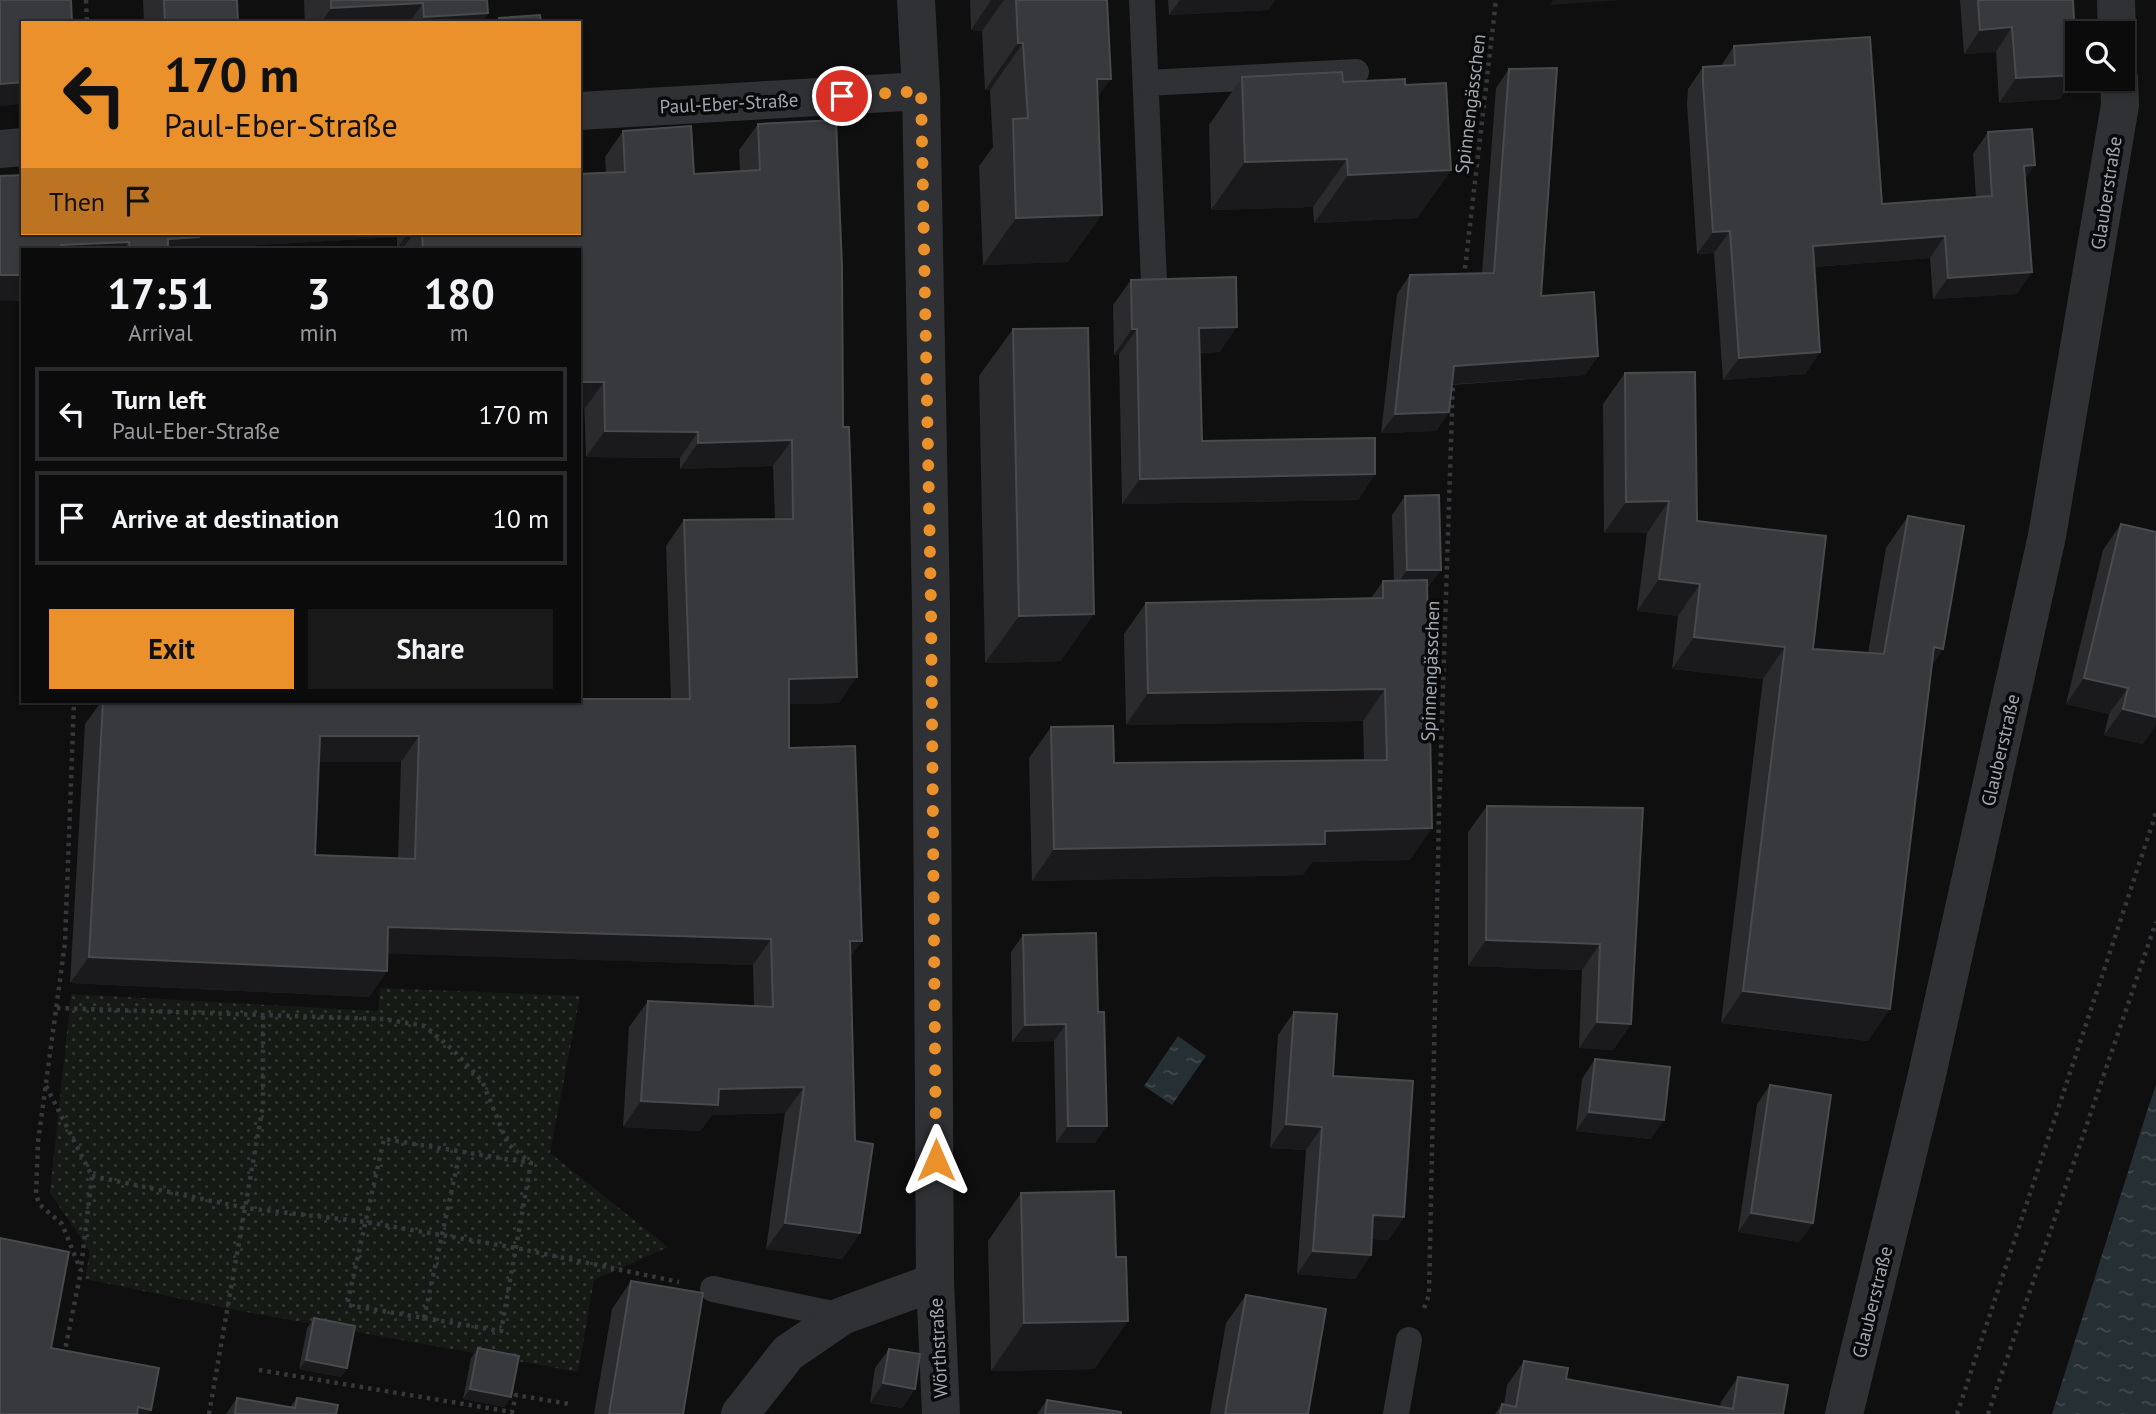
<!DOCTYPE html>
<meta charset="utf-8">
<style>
body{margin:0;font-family:"PT Sans",sans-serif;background:#19191a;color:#f1f3f6;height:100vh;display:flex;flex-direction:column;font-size:26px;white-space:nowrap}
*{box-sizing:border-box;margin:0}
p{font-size:23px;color:#9a9b9d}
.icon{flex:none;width:38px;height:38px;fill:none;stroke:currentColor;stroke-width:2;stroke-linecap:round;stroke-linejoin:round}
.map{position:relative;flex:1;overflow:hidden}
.panel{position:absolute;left:21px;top:248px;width:560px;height:455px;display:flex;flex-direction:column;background:#0b0b0c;border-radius:0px;box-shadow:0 2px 5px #0004,0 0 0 2px #2b2b2d}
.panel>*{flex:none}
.banner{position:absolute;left:21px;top:21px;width:560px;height:214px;border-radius:0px;box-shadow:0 2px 5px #0004,0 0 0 2px #2b2b2d;background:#eb912c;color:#111;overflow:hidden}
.tools{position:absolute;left:2065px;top:21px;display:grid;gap:14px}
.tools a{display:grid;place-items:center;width:70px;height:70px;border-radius:0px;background:#0b0b0c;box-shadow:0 2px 5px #0004,0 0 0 2px #2b2b2d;font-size:35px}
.pin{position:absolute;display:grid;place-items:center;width:60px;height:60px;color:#fff;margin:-30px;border:4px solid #fff;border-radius:50%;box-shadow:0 2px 7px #0007}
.me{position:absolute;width:77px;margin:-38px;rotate:0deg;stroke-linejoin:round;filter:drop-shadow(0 0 5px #0008)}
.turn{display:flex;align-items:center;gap:24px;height:147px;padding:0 28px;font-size:32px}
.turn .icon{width:91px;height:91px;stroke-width:2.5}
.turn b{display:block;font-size:49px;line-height:60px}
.then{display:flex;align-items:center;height:66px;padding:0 28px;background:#0003;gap:14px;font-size:26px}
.eta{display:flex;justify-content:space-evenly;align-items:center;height:119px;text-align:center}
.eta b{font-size:42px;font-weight:700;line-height:49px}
.action{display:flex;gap:14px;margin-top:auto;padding:14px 28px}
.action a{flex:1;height:80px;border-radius:0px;background:#eb912c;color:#111;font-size:28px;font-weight:700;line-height:80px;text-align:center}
.action a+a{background:#19191a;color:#f1f3f6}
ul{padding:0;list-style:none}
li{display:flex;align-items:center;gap:21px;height:94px;margin:0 14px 10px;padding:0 14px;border:4px solid #2b2b2d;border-radius:0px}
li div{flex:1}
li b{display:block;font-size:26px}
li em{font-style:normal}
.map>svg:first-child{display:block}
.park{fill:url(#park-dots)}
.water{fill:url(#water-ripples)}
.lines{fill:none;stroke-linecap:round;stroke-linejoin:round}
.path{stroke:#36383c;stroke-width:4.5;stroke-dasharray:3.5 5;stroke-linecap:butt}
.lane{stroke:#303135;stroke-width:26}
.street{stroke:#303135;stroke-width:38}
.wall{fill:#2b2b2e;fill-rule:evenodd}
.shaded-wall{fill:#1a1a1c}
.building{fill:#37393c;stroke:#484a4e;stroke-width:2;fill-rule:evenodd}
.route{stroke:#eb912c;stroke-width:12;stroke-dasharray:0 21.6}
.labels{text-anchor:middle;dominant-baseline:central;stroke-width:7;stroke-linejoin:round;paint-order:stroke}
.street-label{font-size:19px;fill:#a0a7b1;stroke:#0a0a0b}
</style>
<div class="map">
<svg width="2156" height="1414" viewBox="0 0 2156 1414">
<defs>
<pattern id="park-dots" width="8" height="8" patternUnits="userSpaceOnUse" patternTransform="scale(1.75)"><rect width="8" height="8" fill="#151a15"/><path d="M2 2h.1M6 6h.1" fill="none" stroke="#343835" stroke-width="1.8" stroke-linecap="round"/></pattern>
<pattern id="water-ripples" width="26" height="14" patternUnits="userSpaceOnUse" patternTransform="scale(1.75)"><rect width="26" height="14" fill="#262f33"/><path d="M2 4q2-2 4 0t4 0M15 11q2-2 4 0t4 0" fill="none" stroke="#424a4e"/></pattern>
</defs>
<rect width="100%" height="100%" fill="#0f0f10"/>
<polygon class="park" points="380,988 580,996 550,1153 668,1247 594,1280 578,1372 236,1310 85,1279 90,1251 50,1193 71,994 378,1011"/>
<g class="water">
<polygon points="1178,1036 1206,1056 1172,1105 1144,1086"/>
<polygon points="2156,1085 2156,1414 2052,1414 2148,1108"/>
</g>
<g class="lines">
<g class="path">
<polyline points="86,0 87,23"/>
<polyline points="1464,277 1496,0"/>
<polyline points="57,1008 383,1019 425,1026 454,1051 482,1081 508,1144 531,1163 384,1139 347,1305 501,1331 531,1163"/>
<polyline points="46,1086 92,1176 81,1268"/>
<polyline points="92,1176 246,1208 366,1222 516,1248 679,1282"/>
<polyline points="1424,1308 1429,1295 1439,813 1453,380"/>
<polyline points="424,1318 460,1152"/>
<polyline points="64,1355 81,1271 62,1224 39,1204 36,1194 38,1142 65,943 74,702"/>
<polyline points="259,1370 512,1412 516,1395 569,1404"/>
<polyline points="209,1414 263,1105 263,1015"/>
<polyline points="1957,1414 2156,813"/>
<polyline points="1988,1414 2156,922"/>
</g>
<g class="lane">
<polyline points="1142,0 1154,282"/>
<polyline points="1146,83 1356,72"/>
<polyline points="713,1289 842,1316"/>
<polyline points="1396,1414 1409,1340"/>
</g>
<g class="street">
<polyline points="916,0 921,91 931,607 935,1282 941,1414"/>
<polyline points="2116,0 2117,33"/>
<polyline points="579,111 921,91"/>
<polyline points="0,149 23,147"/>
<polyline points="740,1414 788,1353 842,1316 935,1282"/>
<polyline points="1844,1414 1926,1079 2047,536 2120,105 2119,79"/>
</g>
</g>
<g class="wall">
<polygon points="143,0 237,0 238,23 144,23"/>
<polygon points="304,0 487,0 488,13 481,23 305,23"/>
<polygon points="970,0 1107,0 1097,97 1068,262 983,265 979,166 993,147 990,90 985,90 982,31 971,30"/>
<polygon points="1168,0 1275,0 1268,10 1169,15"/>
<polygon points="1960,0 2073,0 2060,99 1999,103 1996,52 1964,54"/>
<polygon points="1734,46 1882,204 1976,197 1973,154 1988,132 2025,179 2017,294 1933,299 1930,258 1814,267 1820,352 1805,374 1723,380 1714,253 1697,254 1687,104 1688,89 1703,67 1721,66"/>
<polygon points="1509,69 1541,296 1598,356 1585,375 1452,385 1449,412 1436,431 1381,433 1397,294 1410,275 1482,273 1496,88"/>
<polygon points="1242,77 1405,85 1451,170 1417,218 1314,223 1313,207 1211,210 1209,125"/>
<path d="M758,124L839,703L789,704V748L862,941L850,957L855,1141L860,1233L842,1259L766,1249L785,1113L712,1115L700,1131L623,1127L629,1027L648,1001L754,1006L753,965L387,953V971L369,997L70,983L85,724L101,702H579L671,699L666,546L684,520L775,519L773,466L680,469V458L586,457L579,250H404V247L397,248V237L190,249L189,250H23V301H0L23,233H579L606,173L605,157L623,131L694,174L740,171L739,150ZM319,762H401L398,859L315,855Z"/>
<polygon points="1131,280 1220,352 1199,353 1202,441 1375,474 1358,500 1122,504 1119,354 1114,355 1113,305"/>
<polygon points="1013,329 1061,661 985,663 979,376"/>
<polygon points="1625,373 1697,521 1813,649 1868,653 1886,548 1908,516 1943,649 1932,665 1868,1041 1721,1023 1763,679 1672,669 1678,616 1637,611 1647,533 1604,533 1603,404"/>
<polygon points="1405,496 1427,589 1410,860 1312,862 1303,875 1032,881 1029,758 1051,727 1114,763 1364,760 1363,721 1126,725 1124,634 1146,603 1371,598 1383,581 1394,581 1392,515"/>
<polygon points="2121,524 2143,744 2104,735 2109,714 2066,704 2103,550"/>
<polygon points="1487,806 1643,808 1631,1024 1613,1050 1579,1048 1582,970 1468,966 1468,832"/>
<polygon points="1096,933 1095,1143 1056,1143 1054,1041 1012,1042 1011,952 1023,935"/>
<polygon points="1294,1012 1333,1076 1404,1217 1388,1240 1372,1239 1355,1279 1297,1274 1306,1150 1270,1148 1278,1035"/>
<polygon points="1595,1059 1651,1139 1576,1131 1582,1079"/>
<polygon points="1770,1085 1813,1223 1799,1242 1738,1232 1757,1104"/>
<polygon points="1021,1193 1116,1257 1128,1321 1094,1369 991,1371 988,1241"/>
<polygon points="631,1281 683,1414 594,1414 612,1309"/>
<polygon points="1246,1295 1308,1414 1210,1414 1226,1323"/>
<polygon points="314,1318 347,1368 341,1377 299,1369 307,1328"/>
<polygon points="478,1348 511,1397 504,1407 463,1399 471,1358"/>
<polygon points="889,1349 915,1389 902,1408 870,1403 875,1368"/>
<polygon points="1524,1361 1566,1379 1720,1407 1721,1402 1738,1377 1783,1414 1495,1414 1502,1404 1504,1405 1507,1385"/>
<polygon points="237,1398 290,1407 297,1398 336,1414 226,1414"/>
<polygon points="1047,1400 1121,1414 1037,1414"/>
</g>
<g class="shaded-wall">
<polygon points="991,0 1004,0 982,31 971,30"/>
<polygon points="1180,0 1275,0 1268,10 1169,15"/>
<polygon points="1553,0 1622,0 1550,5"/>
<polygon points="423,3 409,23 321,23 331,8"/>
<polygon points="488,13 481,23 420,23 424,17"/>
<polygon points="2012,27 1996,52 1964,54 1980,30"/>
<polygon points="1018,43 1023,43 990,90 985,90"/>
<polygon points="2077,75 2060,99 1999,103 2016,78"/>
<polygon points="1097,79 1111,79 1077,126"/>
<polygon points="23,82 23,104 0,106 0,84"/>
<polygon points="1347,159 1313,207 1211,210 1245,162"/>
<polygon points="2035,165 2020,187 2024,166"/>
<polygon points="1451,170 1417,218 1314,223 1348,175"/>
<polygon points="1102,215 1068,262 983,265 1016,218"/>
<polygon points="1730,231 1714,253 1697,254 1713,232"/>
<polygon points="191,233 399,233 397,237 190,249 189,250 160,250 168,239"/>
<polygon points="408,233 414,233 404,247 397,248"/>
<polygon points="1945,236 1930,258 1797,268 1813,246"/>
<polygon points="129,242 123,250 58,250 61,245"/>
<polygon points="2032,272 2017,294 1933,299 1948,278"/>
<rect x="0" y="275" width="23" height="26"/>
<polygon points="1237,327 1220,352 1181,353 1199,328"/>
<polygon points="1132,329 1137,329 1119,354 1114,355"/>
<polygon points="1820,352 1805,374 1723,380 1739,358"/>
<polygon points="1598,356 1585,375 1441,385 1454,366"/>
<polygon points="579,382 604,382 585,408 579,408"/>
<polygon points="1449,412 1436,431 1381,433 1395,414"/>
<polygon points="605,431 698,432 680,458 586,457"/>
<polygon points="792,440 773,466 680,469 698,443"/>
<polygon points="1375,474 1358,500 1122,504 1140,479"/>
<polygon points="1669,501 1647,533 1604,533 1626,502"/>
<polygon points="1407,570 1441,570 1427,589 1394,589"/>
<polygon points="1659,579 1700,584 1678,616 1637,611"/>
<polygon points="1094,614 1061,661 985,663 1019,616"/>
<polygon points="1694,637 1785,647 1763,679 1672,669"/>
<polygon points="1934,647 1943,649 1921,680"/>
<polygon points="857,677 839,703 771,705 789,679"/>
<polygon points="2084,678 2128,688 2109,714 2066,704"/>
<polygon points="1385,689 1363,721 1126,725 1148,693"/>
<polygon points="2123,709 2156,717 2156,726 2143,744 2104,735"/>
<polygon points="320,736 419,736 401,762 301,762"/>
<polygon points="1432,828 1410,860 1312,862 1303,875 1032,881 1054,849 1325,831"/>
<polygon points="388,927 771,939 753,965 370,953"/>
<polygon points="1486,940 1600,944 1582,970 1468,966"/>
<polygon points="850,941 862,941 843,967"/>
<polygon points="89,957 387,971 369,997 70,983"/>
<polygon points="1743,991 1890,1009 1868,1041 1721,1023"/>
<polygon points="1597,1022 1631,1024 1613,1050 1579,1048"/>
<polygon points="1066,1024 1054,1041 1012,1042 1025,1025"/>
<polygon points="804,1087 785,1113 712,1115 700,1131 623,1127 641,1101 719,1089"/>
<polygon points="1589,1112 1664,1120 1651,1139 1576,1131"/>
<polygon points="1286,1124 1322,1127 1306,1150 1270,1148"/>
<polygon points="1068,1126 1107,1126 1095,1143 1056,1143"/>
<polygon points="1751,1213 1813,1223 1799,1242 1738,1232"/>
<polygon points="1373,1215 1404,1217 1388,1240 1357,1238"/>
<polygon points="785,1223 860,1233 842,1259 766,1249"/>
<polygon points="1313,1251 1371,1255 1355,1279 1297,1274"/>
<polygon points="1128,1321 1094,1369 991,1371 1024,1323"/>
<polygon points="306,1360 347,1368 341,1377 299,1369"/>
<polygon points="883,1383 915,1389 902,1408 870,1403"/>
<polygon points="470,1389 511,1397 504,1407 463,1399"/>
<polygon points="138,1407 151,1410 148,1414 133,1414"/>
</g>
<g class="building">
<polygon points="0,0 71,0 72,23 23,23 23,82 0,84"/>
<polygon points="164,0 237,0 238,23 165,23"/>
<polygon points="331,0 487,0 488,13 424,17 423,3 331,8"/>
<polygon points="1016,0 1107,0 1111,79 1097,79 1102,215 1016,218 1013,119 1028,118 1023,43 1018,43"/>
<polygon points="1978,0 2073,0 2077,75 2016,78 2012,27 1980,30"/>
<polygon points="540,15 541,23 500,23 499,18"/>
<polygon points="1870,37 1882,204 1992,196 1988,132 2032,129 2035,165 2024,166 2032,272 1948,278 1945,236 1813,246 1820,352 1739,358 1730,231 1713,232 1703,82 1703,67 1735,65 1734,46"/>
<polygon points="1557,68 1541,296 1594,292 1598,356 1454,366 1449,412 1395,414 1410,275 1494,273 1509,69"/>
<polygon points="1342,72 1343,82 1405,79 1405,85 1446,83 1451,170 1348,175 1347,159 1245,162 1242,77"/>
<path d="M836,120L842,267L843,427H849L857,677L789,679V748L855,746L862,941H850L855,1141L873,1144L860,1233L785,1223L804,1087L719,1089L718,1105L641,1101L648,1001L773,1007L771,939L388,927L387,971L89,957L103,702H579V699H690L684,520L793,519L792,440L698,443V432L605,431L604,382H579V250H423L422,233H579V174L625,172L623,131L691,126L694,174L760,170L758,124ZM320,736H419L415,859L315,855Z"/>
<polygon points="23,175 23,233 198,233 199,237 168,239 168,250 130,250 129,242 61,245 61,250 23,250 23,275 0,275 0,176"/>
<polygon points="1236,277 1237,327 1199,328 1202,441 1375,438 1375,474 1140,479 1137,329 1132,329 1131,280"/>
<polygon points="1088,328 1094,614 1019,616 1013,329"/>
<polygon points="1695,372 1697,521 1826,536 1813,649 1884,654 1908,516 1964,526 1943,649 1934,647 1890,1009 1743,991 1785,647 1694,637 1700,584 1659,579 1669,501 1626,502 1625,373"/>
<polygon points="1439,495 1441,570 1407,570 1405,496"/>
<polygon points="2121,524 2156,532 2156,717 2123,709 2128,688 2084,678"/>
<polygon points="1427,580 1432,828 1325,831 1325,844 1054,849 1051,727 1113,726 1114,763 1387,760 1385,689 1148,693 1146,603 1383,598 1383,581"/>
<polygon points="1487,806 1643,808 1631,1024 1597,1022 1600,944 1486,940"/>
<polygon points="1096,933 1098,1012 1104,1012 1107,1126 1068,1126 1066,1024 1025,1025 1023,935"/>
<polygon points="1294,1012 1337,1014 1333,1076 1413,1081 1404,1217 1373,1215 1371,1255 1313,1251 1322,1127 1286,1124"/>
<polygon points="1595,1059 1670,1067 1664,1120 1589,1112"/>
<polygon points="1770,1085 1831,1095 1813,1223 1751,1213"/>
<polygon points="1114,1191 1116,1257 1126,1257 1128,1321 1024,1323 1021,1193"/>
<polygon points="0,1238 69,1252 51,1348 159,1368 151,1410 138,1407 137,1414 0,1414"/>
<polygon points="631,1281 703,1293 683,1414 609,1414"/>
<polygon points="1246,1295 1326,1309 1308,1414 1225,1414"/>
<polygon points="314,1318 355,1326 347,1368 306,1360"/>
<polygon points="478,1348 519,1356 511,1397 470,1389"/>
<polygon points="889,1349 920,1354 915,1389 883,1383"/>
<polygon points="1524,1361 1568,1368 1566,1379 1733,1409 1738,1377 1788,1385 1783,1414 1500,1414 1502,1404 1516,1407"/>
<polygon points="237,1398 295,1408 297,1398 338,1405 336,1414 235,1414"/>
<polygon points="1047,1400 1121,1412 1121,1414 1045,1414"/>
</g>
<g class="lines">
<polyline class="route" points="842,96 921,91 931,607 936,1160"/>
</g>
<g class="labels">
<g class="street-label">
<text transform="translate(729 103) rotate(-3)">Paul-Eber-Straße</text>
<text transform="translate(1470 104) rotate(-83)">Spinnengässchen</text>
<text transform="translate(2106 193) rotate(-81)">Glauberstraße</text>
<text transform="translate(1430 671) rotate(-88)">Spinnengässchen</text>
<text transform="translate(2000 750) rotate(-77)">Glauberstraße</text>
<text transform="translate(1872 1302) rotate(-76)">Glauberstraße</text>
<text transform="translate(938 1348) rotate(-93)">Wörthstraße</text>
</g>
</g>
</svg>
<div class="tools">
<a><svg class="icon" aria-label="search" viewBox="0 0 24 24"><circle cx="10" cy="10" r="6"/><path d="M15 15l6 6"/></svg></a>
</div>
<div class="pin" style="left:842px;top:96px;background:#d93025"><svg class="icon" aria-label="arrive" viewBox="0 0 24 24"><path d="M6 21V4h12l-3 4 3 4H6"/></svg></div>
<svg class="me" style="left:936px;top:1160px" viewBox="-20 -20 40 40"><path d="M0-17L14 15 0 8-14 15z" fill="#eb912c" stroke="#fff" stroke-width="4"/></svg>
<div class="banner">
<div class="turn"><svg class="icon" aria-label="left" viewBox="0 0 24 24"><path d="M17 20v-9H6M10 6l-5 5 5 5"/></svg><div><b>170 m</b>Paul-Eber-Straße</div></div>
<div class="then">Then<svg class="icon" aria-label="arrive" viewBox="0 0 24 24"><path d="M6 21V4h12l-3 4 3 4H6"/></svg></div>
</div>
<section class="panel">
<div class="eta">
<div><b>17:51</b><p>Arrival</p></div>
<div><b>3</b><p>min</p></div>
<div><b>180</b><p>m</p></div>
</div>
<ul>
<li><svg class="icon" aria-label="left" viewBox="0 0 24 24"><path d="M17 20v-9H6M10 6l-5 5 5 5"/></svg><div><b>Turn left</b><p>Paul-Eber-Straße</p></div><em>170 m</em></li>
<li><svg class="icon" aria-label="arrive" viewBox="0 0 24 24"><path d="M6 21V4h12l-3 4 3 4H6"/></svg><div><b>Arrive at destination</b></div><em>10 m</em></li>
</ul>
<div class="action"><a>Exit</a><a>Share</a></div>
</section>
</div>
